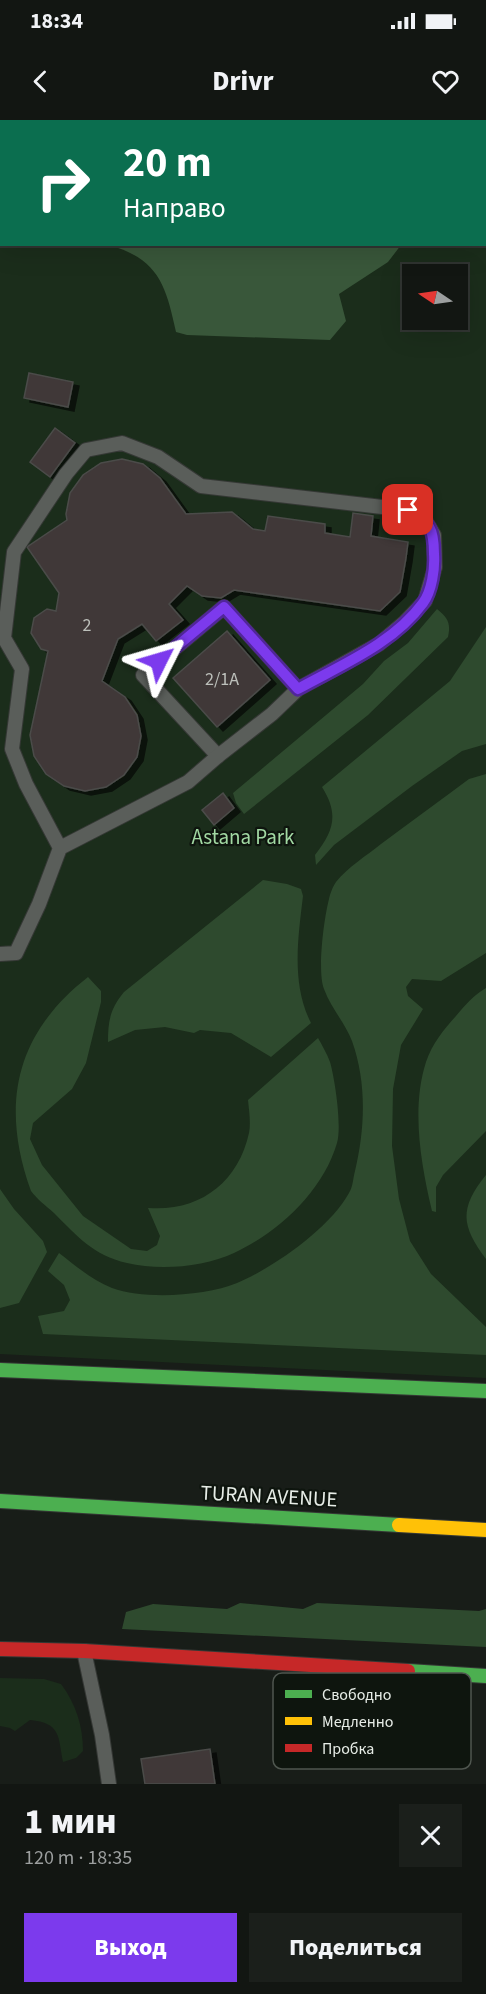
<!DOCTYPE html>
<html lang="ru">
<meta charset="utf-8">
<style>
body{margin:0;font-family:"Source Sans 3",sans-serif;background:#1b1f1b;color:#f1f3f6;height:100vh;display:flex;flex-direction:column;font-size:22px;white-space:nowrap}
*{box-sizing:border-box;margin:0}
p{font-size:20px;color:#9c9f9f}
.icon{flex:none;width:33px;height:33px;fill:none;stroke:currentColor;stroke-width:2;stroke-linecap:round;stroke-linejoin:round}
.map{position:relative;height:1664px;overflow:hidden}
.details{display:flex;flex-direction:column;background:#121612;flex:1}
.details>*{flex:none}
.hud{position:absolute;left:0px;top:0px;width:486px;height:126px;box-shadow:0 6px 24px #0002,0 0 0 2px #313532;background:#0b6e4f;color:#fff;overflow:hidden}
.needle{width:39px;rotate:283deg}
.controls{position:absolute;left:402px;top:144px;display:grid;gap:12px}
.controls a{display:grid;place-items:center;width:66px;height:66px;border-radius:0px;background:#121612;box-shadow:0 6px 24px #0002,0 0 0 2px #313532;font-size:30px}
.pin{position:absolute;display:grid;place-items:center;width:51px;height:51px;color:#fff;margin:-26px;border-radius:12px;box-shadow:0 3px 9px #0006}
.me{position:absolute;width:66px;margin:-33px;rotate:50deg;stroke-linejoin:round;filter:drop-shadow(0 0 4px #0008)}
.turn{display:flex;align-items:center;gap:21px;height:126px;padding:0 24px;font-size:27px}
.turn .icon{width:78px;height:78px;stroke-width:2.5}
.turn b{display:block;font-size:42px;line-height:51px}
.round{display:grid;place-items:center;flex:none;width:63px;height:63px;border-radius:0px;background:#1b1f1b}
.head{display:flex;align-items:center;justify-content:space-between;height:102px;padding:0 24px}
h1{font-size:36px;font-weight:800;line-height:45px}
.cta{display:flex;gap:12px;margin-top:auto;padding:12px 24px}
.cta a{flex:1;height:69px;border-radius:0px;background:#7c3aed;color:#fff;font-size:24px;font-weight:800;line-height:69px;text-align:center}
.cta a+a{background:#1b1f1b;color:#f1f3f6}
.status{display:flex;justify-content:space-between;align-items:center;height:42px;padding:0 30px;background:#121612;direction:ltr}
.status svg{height:16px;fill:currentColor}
header{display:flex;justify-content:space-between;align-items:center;height:78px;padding:0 24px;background:#121612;font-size:27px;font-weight:800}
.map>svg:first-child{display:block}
.green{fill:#1b2d1b;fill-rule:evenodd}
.forest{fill:#2e4a2e}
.water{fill:#39573a}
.building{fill:#3f3938;stroke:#4b4b49;stroke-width:1.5;filter:url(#shadow)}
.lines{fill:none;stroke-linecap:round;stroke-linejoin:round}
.lane-casing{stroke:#353835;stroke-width:16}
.fast-casing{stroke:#353835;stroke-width:16}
.slow-casing{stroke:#353835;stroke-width:16}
.jam-casing{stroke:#353835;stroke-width:16}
.lane{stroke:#5a5e5a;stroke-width:14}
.fast{stroke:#4caf50;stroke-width:14}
.slow{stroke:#ffc107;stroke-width:14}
.jam{stroke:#c62828;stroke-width:14}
.route-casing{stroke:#51269a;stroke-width:15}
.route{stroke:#7c3aed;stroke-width:10}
.labels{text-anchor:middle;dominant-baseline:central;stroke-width:4.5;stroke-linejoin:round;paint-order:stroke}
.number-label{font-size:18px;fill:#bdc0bb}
.park-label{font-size:21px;fill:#a2d9a3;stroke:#0e150e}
.street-label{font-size:21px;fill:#e7ede7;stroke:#0e150e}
.key{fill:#0e150e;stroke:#4f564f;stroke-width:1.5}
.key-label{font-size:16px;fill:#e7ede7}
</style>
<div class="status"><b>18:34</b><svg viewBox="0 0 49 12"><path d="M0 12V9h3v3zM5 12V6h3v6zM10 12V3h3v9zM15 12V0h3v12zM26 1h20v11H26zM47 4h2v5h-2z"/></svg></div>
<header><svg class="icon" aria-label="back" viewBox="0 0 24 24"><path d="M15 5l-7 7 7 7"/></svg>Drivr<svg class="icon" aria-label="heart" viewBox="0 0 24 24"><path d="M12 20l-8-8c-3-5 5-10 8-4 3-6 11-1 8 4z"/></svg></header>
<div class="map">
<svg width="486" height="1664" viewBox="0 0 486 1664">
<defs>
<filter id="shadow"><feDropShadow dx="6" dy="4" stdDeviation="0" flood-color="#0009"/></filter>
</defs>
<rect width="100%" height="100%" fill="#181d18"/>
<g class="green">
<path d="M0,0H486V1258L0,1234ZM2,2H484V124H2ZM412,154H458V200H412Z"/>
<path d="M0,1558L44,1559L61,1564C76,1584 83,1606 83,1631L76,1638L63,1642C58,1616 61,1603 30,1600L15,1611L10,1608L0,1606Z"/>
</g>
<g class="forest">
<path d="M437,489C448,498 451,503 448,517L368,595L244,694L236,683L233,673L363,564L384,541L408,523Z"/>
<path d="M486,507V624L462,631L412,666L334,725L316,745L315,735C334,711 339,694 322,667L450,561Z"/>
<path d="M486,654V833L441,861L412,859L406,867L408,876L423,889L401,925L393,969L392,1026L399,1079L410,1121L431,1154L486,1207V1235L43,1214L38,1196L64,1191L70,1180L64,1165L48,1151L59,1133C76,1146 92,1160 112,1168C145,1180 205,1176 237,1163C273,1148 330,1108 349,1073C353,1067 353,1058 355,1051C365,1009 367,963 352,921C345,903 331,888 324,869C317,851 324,798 329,779C330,774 333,766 336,762C348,747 366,736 381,724C410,702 440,681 469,659Z"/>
<path d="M263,760L287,764L301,769L303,776C298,818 291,864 311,903L271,937L231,913L200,910L194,913L165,907L135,910L108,922C108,901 110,889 124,872Z"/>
<path d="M88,857L101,871V882L86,943L72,969L33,1003L30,1019L42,1045L83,1096L131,1129L147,1131L157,1125L160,1116L148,1088C199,1092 238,1063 249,1013C251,1003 249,990 248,980L318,918C322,925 327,934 330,942C335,959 342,1007 337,1023C323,1071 279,1112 234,1133C204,1147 160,1151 127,1143C93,1135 78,1117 54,1093C46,1086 37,1079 31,1071C0,985 15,914 88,857Z"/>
<path d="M486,868V1011L443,1055L436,1067V1092L432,1091C421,1044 411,989 426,942C432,924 444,909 456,896C465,885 474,875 486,868Z"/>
<path d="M486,1055V1139C461,1106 459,1088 486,1055Z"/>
<polygon points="0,1069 14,1089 43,1121 47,1132 19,1183 0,1188"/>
<polygon points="240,1483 303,1489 317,1483 479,1491 486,1489 486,1527 122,1509 126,1492 153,1484 227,1489"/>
</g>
<g class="water">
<polygon points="210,0 456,0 208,1"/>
<path d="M109,125H401L388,142L339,174L346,201L330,220L187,215L176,212C166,166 159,139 109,125Z"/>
</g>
<g class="building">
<polygon points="29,253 73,262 68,287 24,278"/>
<polygon points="55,308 75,323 50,357 30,342"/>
<polygon points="122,339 143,344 160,358 186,394 232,392 253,409 265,411 268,396 325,404 325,413 350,417 353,393 373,396 371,416 408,422 406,438 400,472 380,491 234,470 221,478 202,476 187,466 169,484 183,500 156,521 142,504 118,519 102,561 125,577 137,595 141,616 137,637 124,655 106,667 85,671 64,666 46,654 34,636 30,615 48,531 41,529 31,513 34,498 47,489 56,491 59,473 27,427 67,400 66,394 70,373 83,355 101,343"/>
<polygon points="227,511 270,560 217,607 173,558"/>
<polygon points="223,673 234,688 214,705 202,690"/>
<polygon points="210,1629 215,1664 145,1664 141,1639"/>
</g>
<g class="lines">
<g class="lane-casing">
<g id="lane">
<polyline points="218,636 143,555 224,487 298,569"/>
<polyline points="0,834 16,833 39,784 60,728 188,662 218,636 272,594 298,569 379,524 405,502 425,481 435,447 434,415 425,400 408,390 201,366 158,337 122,323 86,330 66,354 14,432 4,518 22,549 12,629 26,664 60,728"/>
<polyline points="84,1531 102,1615 109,1664"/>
</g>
</g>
<g class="fast-casing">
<g id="fast">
<polyline points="0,1250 486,1271"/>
<polyline points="0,1381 399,1405"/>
<polyline points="408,1551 486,1556"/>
</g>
</g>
<g class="slow-casing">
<polyline id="slow" points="399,1405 486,1410"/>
</g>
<g class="jam-casing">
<polyline id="jam" points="0,1529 84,1531 408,1551"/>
</g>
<use href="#lane" class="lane"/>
<use href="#fast" class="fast"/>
<use href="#slow" class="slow"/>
<use href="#jam" class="jam"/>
</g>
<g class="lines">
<g class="route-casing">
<path id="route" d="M159,541L224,487L298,569C341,545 393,524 423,483C432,471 435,448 434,434C434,408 430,403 408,390"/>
</g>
<use href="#route" class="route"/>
</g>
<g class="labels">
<g class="number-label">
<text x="87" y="505">2</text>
<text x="222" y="559">2/1А</text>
</g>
<g class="park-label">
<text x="243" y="717">Astana Park</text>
</g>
<g class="street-label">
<text transform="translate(269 1376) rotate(3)">TURAN AVENUE</text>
</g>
</g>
<rect x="273" y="1553" width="198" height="96" rx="9" class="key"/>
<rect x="285" y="1570" width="27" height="8" fill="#4caf50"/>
<rect x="285" y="1597" width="27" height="8" fill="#ffc107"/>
<rect x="285" y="1624" width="27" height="8" fill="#c62828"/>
<g class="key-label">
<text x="322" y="1580">Свободно</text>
<text x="322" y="1607">Медленно</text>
<text x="322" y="1634">Пробка</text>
</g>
</svg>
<div class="controls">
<a><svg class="needle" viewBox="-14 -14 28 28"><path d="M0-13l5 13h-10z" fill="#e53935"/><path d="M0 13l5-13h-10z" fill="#9c9f9f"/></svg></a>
</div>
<div class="pin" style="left:408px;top:390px;background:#d93025"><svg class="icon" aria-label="arrive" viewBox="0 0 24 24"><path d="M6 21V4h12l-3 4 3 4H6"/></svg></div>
<svg class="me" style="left:159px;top:541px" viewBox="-20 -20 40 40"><path d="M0-17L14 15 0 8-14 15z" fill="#7c3aed" stroke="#fff" stroke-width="4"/></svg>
<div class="hud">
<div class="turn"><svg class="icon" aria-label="right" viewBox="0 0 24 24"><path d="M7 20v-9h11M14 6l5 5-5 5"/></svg><div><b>20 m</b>Направо</div></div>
</div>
</div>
<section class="details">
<div class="head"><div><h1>1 мин</h1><p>120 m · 18:35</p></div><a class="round"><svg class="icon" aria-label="close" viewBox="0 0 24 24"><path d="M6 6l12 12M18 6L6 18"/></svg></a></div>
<div class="cta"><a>Выход</a><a>Поделиться</a></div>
</section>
